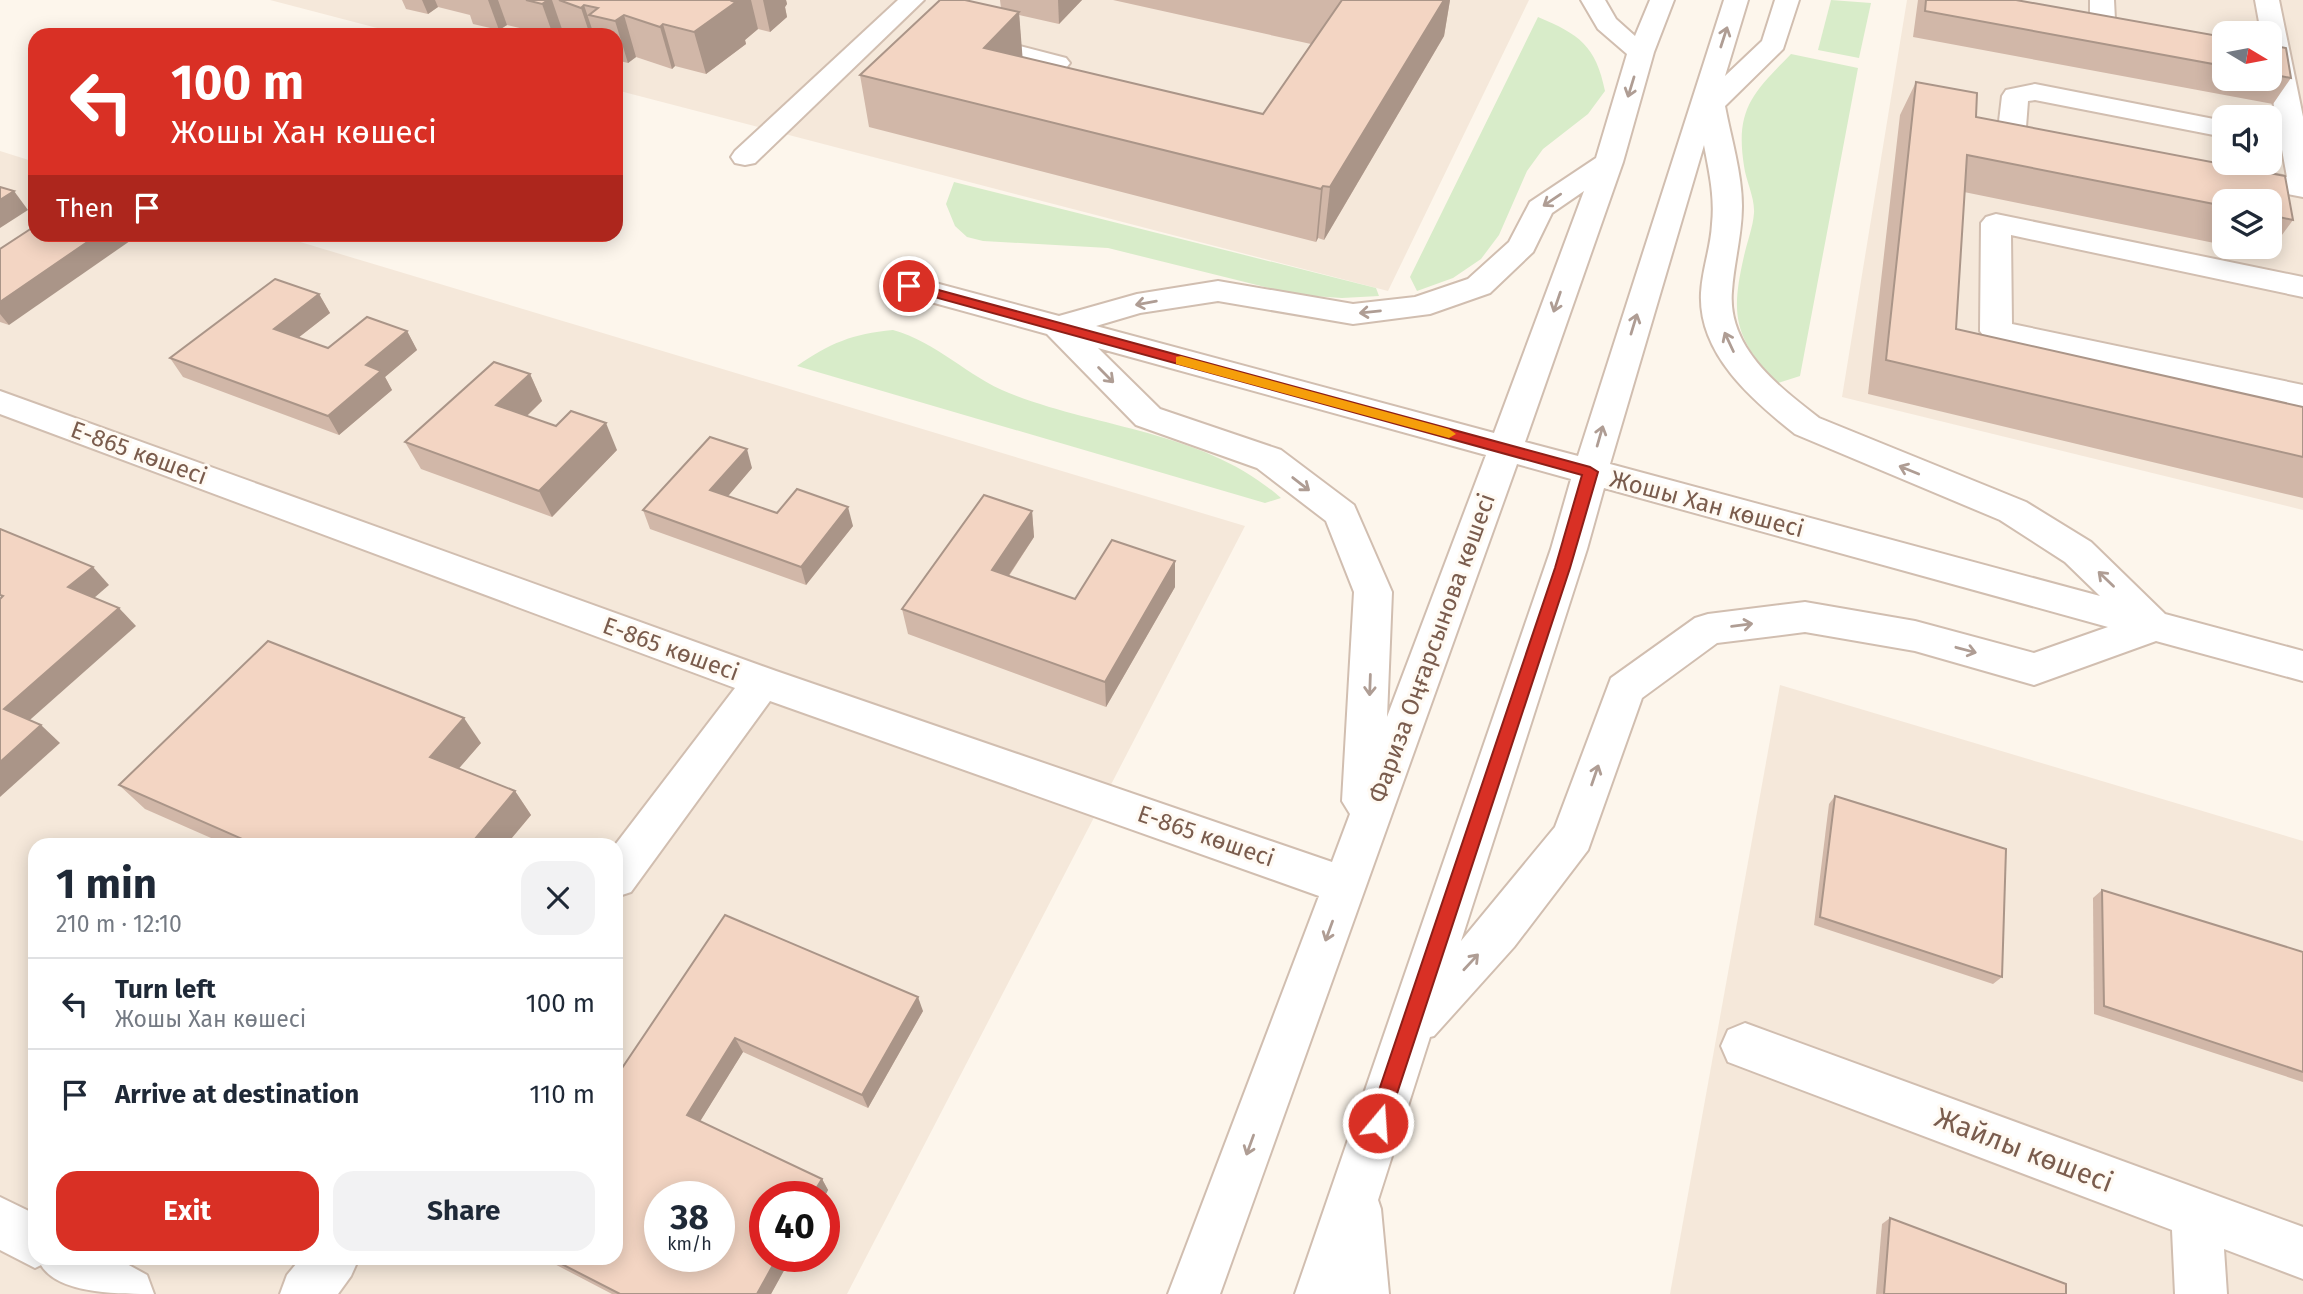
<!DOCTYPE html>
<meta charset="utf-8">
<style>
body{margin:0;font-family:"Fira Sans",sans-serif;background:#f2f2f3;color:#1f2937;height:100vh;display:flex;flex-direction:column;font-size:26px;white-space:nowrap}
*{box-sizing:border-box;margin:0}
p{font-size:23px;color:#747a83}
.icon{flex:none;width:38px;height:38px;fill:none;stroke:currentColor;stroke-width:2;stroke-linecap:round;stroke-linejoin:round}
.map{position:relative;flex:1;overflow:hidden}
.drawer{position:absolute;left:28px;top:838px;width:595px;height:427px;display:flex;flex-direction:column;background:#fff;border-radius:21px;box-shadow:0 4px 18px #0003}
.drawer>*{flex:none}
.banner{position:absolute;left:28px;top:28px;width:595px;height:214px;border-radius:21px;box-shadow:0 4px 18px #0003;background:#d93025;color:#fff;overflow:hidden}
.needle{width:46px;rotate:100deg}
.controls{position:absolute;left:2212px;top:21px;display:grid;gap:14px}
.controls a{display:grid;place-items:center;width:70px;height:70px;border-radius:14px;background:#fff;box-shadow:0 4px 18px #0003;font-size:35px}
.speed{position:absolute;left:644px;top:1181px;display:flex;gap:14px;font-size:35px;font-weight:700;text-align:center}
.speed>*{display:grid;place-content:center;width:91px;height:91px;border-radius:50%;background:#fff;box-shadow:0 4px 18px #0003;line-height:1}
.speed small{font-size:18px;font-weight:400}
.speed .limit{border:10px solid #d22;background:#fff;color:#111}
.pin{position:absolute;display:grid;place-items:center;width:60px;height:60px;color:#fff;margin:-30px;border:4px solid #fff;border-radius:50%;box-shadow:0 2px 7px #0007}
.me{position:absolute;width:77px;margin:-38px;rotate:18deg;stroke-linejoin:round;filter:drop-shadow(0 0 5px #0008)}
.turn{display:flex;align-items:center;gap:24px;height:147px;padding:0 28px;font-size:32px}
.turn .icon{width:91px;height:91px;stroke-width:2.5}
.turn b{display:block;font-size:49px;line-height:60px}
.then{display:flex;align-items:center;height:66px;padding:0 28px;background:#0003;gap:14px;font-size:26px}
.round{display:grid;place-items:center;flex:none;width:74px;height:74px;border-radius:21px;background:#f2f2f3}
.overview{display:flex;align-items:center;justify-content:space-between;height:119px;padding:0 28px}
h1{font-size:42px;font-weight:700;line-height:52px}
.button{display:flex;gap:14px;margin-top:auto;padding:14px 28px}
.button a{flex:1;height:80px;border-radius:21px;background:#d93025;color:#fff;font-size:28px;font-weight:700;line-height:80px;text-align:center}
.button a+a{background:#f2f2f3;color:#1f2937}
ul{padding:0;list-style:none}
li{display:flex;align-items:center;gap:21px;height:91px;padding:0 28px;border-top:2px solid #e0e1e3}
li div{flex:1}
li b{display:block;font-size:26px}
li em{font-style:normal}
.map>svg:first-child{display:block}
.residential{fill:#f5e8da;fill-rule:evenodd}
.green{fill:#d8ecc9}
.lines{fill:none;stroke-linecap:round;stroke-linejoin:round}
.minor-casing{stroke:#d1beb0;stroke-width:4}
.minor{fill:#fff;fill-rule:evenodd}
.wall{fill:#d1b7a8}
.shaded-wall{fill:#aa9588}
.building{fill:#f3d5c3;stroke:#aa9588;stroke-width:2;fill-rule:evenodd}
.oneway{stroke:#af9d94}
.route{fill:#d93025;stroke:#8d1f18;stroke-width:2}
.slow{fill:#f59e0b}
.labels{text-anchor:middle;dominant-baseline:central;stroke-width:6;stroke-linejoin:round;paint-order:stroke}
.street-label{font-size:24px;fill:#7a5c4d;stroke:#fffaf3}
.near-street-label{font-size:28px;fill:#7a5c4d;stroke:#fffaf3}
</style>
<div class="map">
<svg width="2303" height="1294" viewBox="0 0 2303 1294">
<rect width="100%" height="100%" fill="#fdf6ec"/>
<g class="residential">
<polygon points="270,0 1529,0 1388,291 616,90 616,35 404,35"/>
<path d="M1907,0H2303V510L1842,397ZM2224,33H2270V79H2224ZM2224,117H2270V163H2224ZM2224,201H2270V247H2224Z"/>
<path d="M0,151L35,162V234L277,235L1245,526L847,1294H0ZM35,845H616V1258H35ZM660,1197H719V1256H660ZM765,1197H824V1256H765Z"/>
<polygon points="1780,685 2303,841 2303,1294 1670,1294"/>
</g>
<g class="green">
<polygon points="1831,0 1871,3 1859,58 1818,50"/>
<path d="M1538,17C1579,34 1596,46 1605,91L1588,114L1543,149L1527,171L1499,235L1481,259L1453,278L1417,291L1410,277Z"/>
<path d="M1791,54L1858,68L1800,376L1775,384C1735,335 1730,317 1744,256C1747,242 1753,227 1754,213C1755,198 1746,181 1744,166C1735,109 1753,93 1791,54Z"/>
<polygon points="954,182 1376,288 1379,296 1342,298 1297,295 1108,248 983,241 967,237 955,226 946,204"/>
<path d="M893,330C937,342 968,377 1009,393C1099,429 1206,431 1281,498L1265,503L797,366C830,343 852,334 893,330Z"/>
</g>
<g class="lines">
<g class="minor-casing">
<g id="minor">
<polygon points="898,0 924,0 755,163 745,165 735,163 731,157 735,151"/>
<path d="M1581,0H1605L1616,19L1635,36L1650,0H1674L1654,52L1623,162L1525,442L1578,456L1724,0H1748L1725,76L1762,41L1775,0H1799L1783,49L1725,106C1731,138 1742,174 1742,206C1742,235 1734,262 1732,291C1727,348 1779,387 1819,418L2026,502L2091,542L2165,614L2303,651V681L2156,641L2034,685L1915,651L1805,632L1717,643L1642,698L1588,850L1514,947L1434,1036L1430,1037L1378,1200L1381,1209L1389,1294H1295L1551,549L1571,479L1517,464L1220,1294H1168L1319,896L770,701L631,892L616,897L615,845L735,688L0,414V391L776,671L1332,862L1350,814L1342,801L1354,592L1326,521L1257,468L1136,425L1047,334L898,293L894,286L898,279L909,276L1059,316L1137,294L1218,281L1353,304L1415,297L1468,279L1509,242L1530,202L1596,158L1627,54L1598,29ZM1704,145C1709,171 1715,197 1712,224C1711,247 1702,270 1701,293C1698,354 1752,400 1795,434L2000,520L2065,562L2100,596L1610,464ZM1584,191L1494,433L1096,326L1140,313L1218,301L1353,324L1430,314L1490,293L1533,252L1552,213ZM1098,348L1486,455L1387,717L1392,592L1354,505L1281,450L1160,409ZM1604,488L2108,627L2034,653L1915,621L1805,602L1708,614L1695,618L1611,678L1555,827L1461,941L1587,549Z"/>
<polygon points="2090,0 2114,0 2115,20 2224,40 2224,56 2094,30 2090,25"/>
<polygon points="2255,0 2279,0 2303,117 2303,197 2226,182 2222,176 2226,170 2236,167 2287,177 2269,79 2270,33 2261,33"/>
<polygon points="970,33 1066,58 1070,63 1066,68 1057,71 961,46 957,41 961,36"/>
<path d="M2035,84L2224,121V137L2035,100L2028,101L2026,127L2035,132L2063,138L2067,144L2063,150C2043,155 2010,148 1998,130L2002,96L2006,90Z"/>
<polygon points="1996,214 2303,277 2303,297 2011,235 2012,324 2303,385 2303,407 1985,338 1980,331 1981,223 1986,217"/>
<polygon points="1745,1023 2303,1227 2303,1279 2224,1249 2227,1294 2175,1294 2172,1230 1728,1062 1721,1046 1728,1030"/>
<path d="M0,1197L35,1214V1258H116L147,1275L154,1294C119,1294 58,1294 41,1265L35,1268L0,1250Z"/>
<polygon points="301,1258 359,1258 351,1276 338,1294 280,1294 287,1275"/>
</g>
</g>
<use href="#minor" class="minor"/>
</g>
<g class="wall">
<polygon points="402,0 786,0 787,4 785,7 787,17 770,32 758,29 745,40 746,44 706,74 675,66 672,69 636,57 628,63 616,60 616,35 530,35 528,30 507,25 499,30 473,24 470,15 438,7 428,14 406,9"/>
<polygon points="1000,0 1082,0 1059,24 1019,15 1022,57 1263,114 1311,44 1113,0 1450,0 1444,36 1324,240 1318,238 1316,242 869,127 860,75 1001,8"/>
<polygon points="1918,0 2016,0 2224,37 2224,79 2270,79 2270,45 2291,78 2273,104 1913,37"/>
<polygon points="1916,82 1977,93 1976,117 2285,176 2293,220 2268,254 2234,247 2270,247 2270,201 2224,201 2224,245 1964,192 1956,329 2303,407 2303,498 1868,394 1900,115"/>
<polygon points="0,249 9,325 0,322"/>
<polygon points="319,294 330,313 298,338 328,348 407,331 417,350 385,377 392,390 339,435 183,377 170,358"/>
<polygon points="530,374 542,401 527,416 617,450 552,517 421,469 405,442"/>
<polygon points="752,468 728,496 777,513 853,526 806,585 650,529 643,510"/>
<polygon points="1032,511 1034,537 1009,576 1075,599 1175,561 1175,587 1106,707 908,634 902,609"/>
<polygon points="481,743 459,768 515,791 531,815 506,845 227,845 145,809 119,785"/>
<polygon points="1835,796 2002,977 1993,984 1814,925 1829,804"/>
<polygon points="2102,890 2303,952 2303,1082 2094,1014 2093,898"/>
<polygon points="725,915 923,1011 868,1108 743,1052 700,1121 822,1179 828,1190 771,1294 612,1294 543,1258 616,1258"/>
<polygon points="1890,1218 2066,1294 1876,1294 1882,1224"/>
</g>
<g class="shaded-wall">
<polygon points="422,0 435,0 438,7 428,14"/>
<polygon points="488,0 498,0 507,25 499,30"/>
<polygon points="548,0 552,0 564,35 553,35 542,4"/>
<polygon points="733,0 751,0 758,29 745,40 746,44 706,74 694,32"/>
<polygon points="763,0 786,0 787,4 785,7 787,17 770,32"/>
<polygon points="1058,0 1082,0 1059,24"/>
<polygon points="1444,0 1450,0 1444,36 1324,240 1330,187"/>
<polygon points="584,5 594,35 590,35 581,8"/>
<polygon points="1019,12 1023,63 984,48"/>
<polygon points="624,15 636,57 628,63 615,21"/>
<polygon points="663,24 675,66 672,69 660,27"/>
<polygon points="1323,186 1318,238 1316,242 1321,189"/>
<polygon points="14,191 28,210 0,228 0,200"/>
<polygon points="99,234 140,234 9,325 0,314 0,302"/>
<polygon points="319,294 330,313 285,348 274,329"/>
<polygon points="407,331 417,350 385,377 392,390 339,435 328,416 366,365"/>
<polygon points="530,374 542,401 510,432 496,405"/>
<polygon points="606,423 617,450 552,517 539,491"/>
<polygon points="747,449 752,468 717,509 710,490"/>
<polygon points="848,507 853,526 806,585 801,567"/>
<polygon points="1032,511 1034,537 995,596 992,570"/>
<polygon points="1175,561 1175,587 1106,707 1105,682"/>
<polygon points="93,567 109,585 86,605 68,587"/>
<polygon points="119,608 136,626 23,726 4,709"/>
<polygon points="464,718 481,743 448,781 430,757"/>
<polygon points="41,725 60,743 0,797 0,762"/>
<polygon points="515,791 531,815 506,845 470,845"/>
<polygon points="918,997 923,1011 868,1108 862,1095"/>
<polygon points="735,1038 743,1052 696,1128 687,1115"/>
<polygon points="822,1179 828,1190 824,1198 824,1197 811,1197"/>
<polygon points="778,1256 792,1256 771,1294 757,1294"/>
</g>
<g class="building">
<polygon points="526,0 548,0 542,4"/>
<polygon points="559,0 733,0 732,1 736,2 694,32 663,24 660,27 624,15 615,21 589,15 598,8 584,5 581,8"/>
<polygon points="940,0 965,0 1019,12 984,48 1263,114 1342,0 1444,0 1330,187 1323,186 1321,189 860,75"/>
<polygon points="1926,0 2016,0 2224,37 2224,66 1925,11"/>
<polygon points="2270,45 2286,48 2291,78 2270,74"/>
<polygon points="1916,82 1977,93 1976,117 2285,176 2293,220 2270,215 2270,201 2224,201 2224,206 1967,155 1956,329 2303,407 2303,457 1886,360"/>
<polygon points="0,187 14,191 0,200"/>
<polygon points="35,226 35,234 99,234 0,302 0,249"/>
<polygon points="275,279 319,294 274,329 328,348 367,317 407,331 366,365 381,371 328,416 170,358"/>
<polygon points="494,362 530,374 496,405 556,426 571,411 606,423 539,491 405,442"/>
<polygon points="710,437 747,449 710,490 777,513 797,489 848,507 801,567 643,510"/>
<polygon points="984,495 1032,511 992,570 1075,599 1112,540 1175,561 1105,682 902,609"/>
<polygon points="0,529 93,567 68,587 119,608 4,709 41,725 0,762 0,599 3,596 0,595"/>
<polygon points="268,641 464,718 430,757 515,791 470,845 256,845 119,785"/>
<polygon points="1835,796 2006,849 2002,977 1820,917"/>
<polygon points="2102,890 2303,952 2303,1072 2104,1006"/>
<path d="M725,915L918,997L862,1095L735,1038L687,1115L822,1179L811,1197H765V1256H778L757,1294H620L550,1258H616V1077ZM660,1197H719V1256H660Z"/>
<polygon points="1890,1218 2066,1284 2066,1294 1884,1294"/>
</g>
<defs><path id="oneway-shaft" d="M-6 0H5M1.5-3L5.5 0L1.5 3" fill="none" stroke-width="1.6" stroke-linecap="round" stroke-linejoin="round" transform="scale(1.75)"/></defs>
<g class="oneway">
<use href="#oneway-shaft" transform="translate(1724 37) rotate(-72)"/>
<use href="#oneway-shaft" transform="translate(1631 87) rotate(107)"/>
<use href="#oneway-shaft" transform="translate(1552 200) rotate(146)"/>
<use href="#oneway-shaft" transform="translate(1557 302) rotate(109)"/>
<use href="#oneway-shaft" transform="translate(1146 303) rotate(170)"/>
<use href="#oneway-shaft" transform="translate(1370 312) rotate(174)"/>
<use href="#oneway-shaft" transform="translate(1634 324) rotate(-73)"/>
<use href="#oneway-shaft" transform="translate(1729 342) rotate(-115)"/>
<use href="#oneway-shaft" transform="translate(1106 375) rotate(45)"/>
<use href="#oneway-shaft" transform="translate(1600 436) rotate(-74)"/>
<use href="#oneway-shaft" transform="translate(1909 470) rotate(-158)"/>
<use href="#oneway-shaft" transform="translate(1301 484) rotate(38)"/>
<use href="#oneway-shaft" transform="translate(2106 579) rotate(-136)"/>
<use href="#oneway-shaft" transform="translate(1742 625) rotate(-7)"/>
<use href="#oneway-shaft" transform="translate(1966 650) rotate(15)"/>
<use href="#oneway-shaft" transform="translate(1370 685) rotate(92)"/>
<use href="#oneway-shaft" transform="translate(1595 775) rotate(-71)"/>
<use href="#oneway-shaft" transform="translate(1329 931) rotate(110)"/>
<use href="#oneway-shaft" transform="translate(1471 962) rotate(-47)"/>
<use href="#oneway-shaft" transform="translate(1250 1145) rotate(110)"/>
</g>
<polygon class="route" points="909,282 1590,467 1598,472 1570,568 1385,1130 1378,1133 1371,1130 1368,1123 1555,568 1582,475 905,289 903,286"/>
<polygon class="slow" points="1181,356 1449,429 1456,434 1449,438 1176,364 1176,357"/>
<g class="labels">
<g class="street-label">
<text transform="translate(139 453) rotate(20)">Е-865 көшесі</text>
<text transform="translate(1707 504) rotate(15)">Жошы Хан көшесі</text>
<text transform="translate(1432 648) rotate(-70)">Фариза Оңғарсынова көшесі</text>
<text transform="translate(671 649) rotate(20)">Е-865 көшесі</text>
<text transform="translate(1206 836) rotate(19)">Е-865 көшесі</text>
</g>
<g class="near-street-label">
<text transform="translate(2024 1150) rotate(21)">Жайлы көшесі</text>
</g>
</g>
</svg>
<div class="controls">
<a><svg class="needle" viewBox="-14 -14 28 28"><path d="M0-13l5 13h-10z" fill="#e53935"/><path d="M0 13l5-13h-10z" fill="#747a83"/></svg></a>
<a><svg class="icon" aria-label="sound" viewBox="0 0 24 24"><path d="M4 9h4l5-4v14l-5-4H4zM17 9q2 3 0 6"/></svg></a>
<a><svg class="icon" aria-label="layers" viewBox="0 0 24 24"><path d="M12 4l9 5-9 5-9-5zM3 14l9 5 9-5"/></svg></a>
</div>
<div class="speed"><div>38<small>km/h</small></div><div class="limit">40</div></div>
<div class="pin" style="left:909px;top:286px;background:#d93025"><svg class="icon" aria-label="arrive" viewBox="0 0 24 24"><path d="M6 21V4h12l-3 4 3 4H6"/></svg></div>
<svg class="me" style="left:1378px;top:1123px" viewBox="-20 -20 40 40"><circle r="17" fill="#d93025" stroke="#fff" stroke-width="3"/><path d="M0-11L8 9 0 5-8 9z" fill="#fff"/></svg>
<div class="banner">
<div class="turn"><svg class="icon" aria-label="left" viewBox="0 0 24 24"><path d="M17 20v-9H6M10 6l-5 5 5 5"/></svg><div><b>100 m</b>Жошы Хан көшесі</div></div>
<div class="then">Then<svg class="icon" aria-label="arrive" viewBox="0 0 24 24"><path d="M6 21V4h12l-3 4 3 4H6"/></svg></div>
</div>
<section class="drawer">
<div class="overview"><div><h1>1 min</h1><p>210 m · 12:10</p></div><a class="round"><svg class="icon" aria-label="close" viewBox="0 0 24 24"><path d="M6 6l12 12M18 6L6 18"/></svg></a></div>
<ul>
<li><svg class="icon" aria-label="left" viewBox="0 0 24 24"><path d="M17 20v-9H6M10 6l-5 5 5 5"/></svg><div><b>Turn left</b><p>Жошы Хан көшесі</p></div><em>100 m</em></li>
<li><svg class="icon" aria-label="arrive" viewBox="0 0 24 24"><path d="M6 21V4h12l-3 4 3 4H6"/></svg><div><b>Arrive at destination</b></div><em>110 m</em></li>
</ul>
<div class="button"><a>Exit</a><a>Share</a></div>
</section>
</div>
